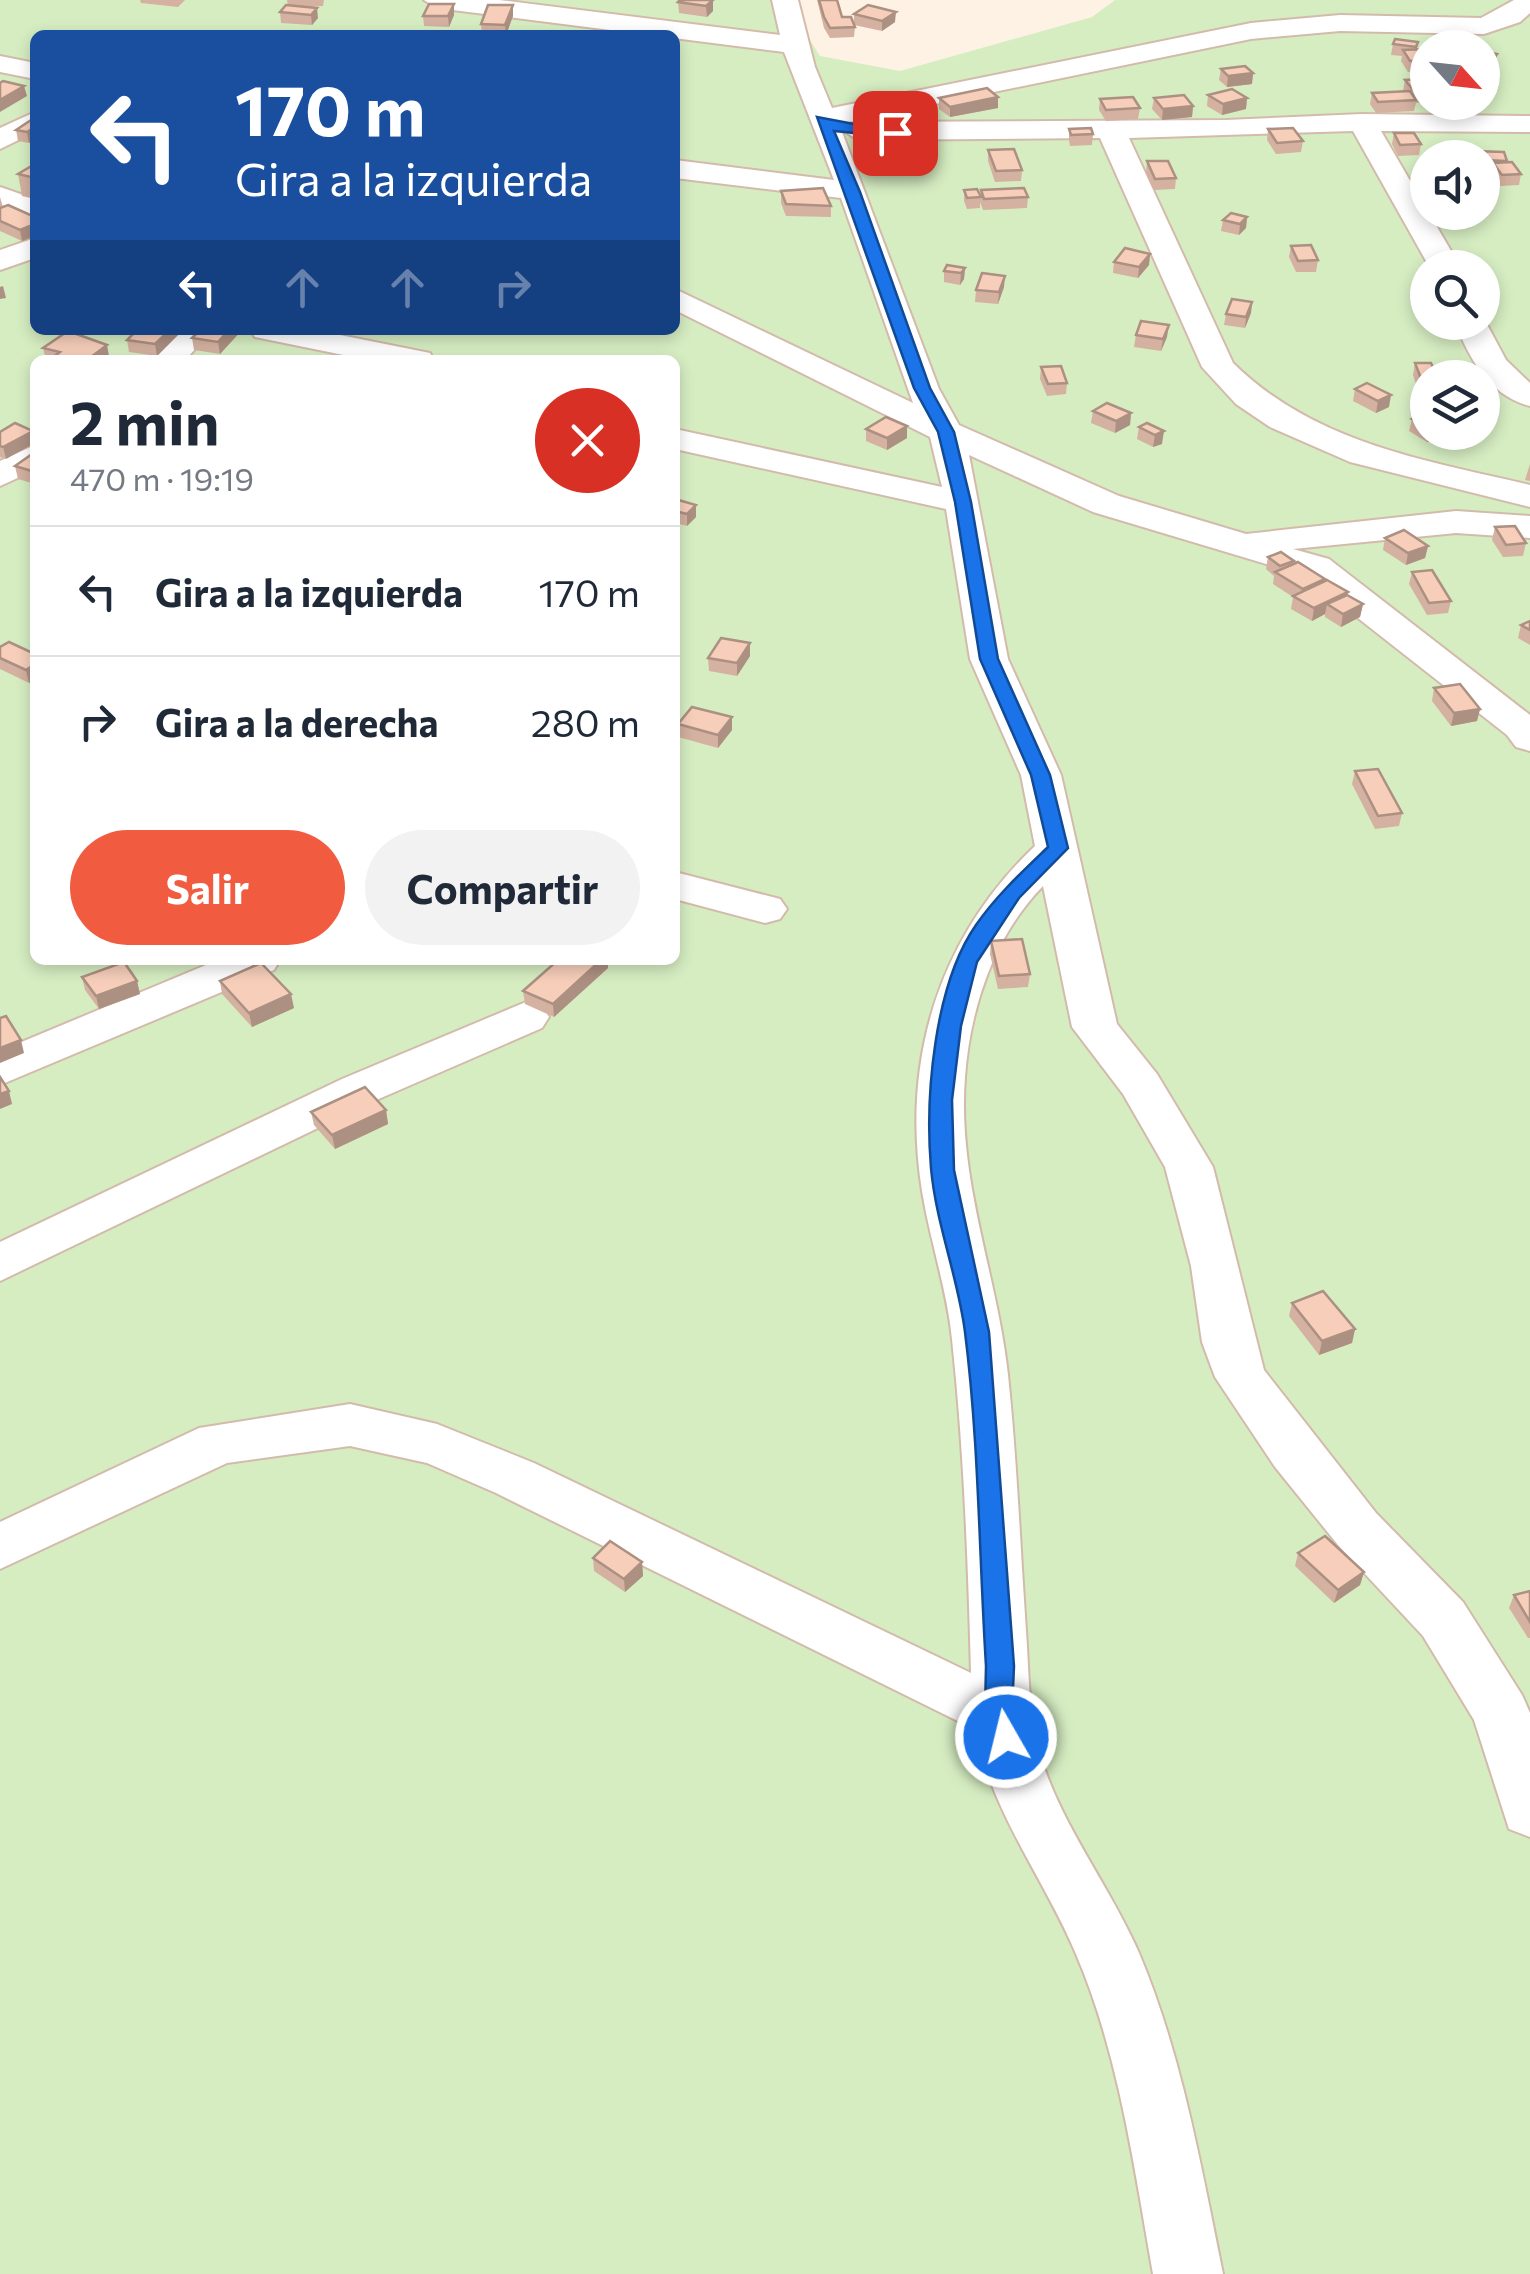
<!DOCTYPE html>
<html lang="es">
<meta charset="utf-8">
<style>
body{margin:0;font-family:Commissioner,sans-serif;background:#f2f2f3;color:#1f2937;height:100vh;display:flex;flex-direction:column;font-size:38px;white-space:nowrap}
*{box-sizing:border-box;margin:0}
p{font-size:32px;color:#747a83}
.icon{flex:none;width:55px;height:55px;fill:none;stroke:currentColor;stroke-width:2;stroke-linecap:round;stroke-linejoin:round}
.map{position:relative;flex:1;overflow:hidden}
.sheet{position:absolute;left:30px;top:355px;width:650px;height:610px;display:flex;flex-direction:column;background:#fff;border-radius:15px;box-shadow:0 5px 15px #0003}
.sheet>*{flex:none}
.hud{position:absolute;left:30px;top:30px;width:650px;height:305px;border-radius:15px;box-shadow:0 5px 15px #0003;background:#1a4fa0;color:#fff;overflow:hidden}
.needle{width:65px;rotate:117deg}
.controls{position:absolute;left:1410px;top:30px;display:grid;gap:20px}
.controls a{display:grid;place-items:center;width:90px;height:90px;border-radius:50%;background:#fff;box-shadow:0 5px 15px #0003;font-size:50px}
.pin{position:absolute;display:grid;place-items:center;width:85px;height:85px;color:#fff;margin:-42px;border-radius:20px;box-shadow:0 5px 15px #0006}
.me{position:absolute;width:110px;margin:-55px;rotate:352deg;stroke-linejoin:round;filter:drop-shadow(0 0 8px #0008)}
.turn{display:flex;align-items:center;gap:35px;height:210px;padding:0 40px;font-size:45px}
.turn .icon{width:130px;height:130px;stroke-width:2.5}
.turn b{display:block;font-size:70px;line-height:85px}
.lanes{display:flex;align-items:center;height:95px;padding:0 40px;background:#0003;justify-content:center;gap:50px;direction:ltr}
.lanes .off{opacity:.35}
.round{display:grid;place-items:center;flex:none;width:105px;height:105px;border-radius:52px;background:#f2f2f3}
.overview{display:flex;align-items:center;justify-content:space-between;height:170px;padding:0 40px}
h1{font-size:60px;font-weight:700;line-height:75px}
.cta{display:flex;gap:20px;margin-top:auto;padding:20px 40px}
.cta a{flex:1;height:115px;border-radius:60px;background:#f15c41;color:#fff;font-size:40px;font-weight:700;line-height:115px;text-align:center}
.cta a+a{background:#f2f2f3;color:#1f2937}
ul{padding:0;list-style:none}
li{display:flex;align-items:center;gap:30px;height:130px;padding:0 40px;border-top:2px solid #e0e1e3}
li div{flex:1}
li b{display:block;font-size:38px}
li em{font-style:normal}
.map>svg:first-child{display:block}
.green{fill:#d6edc2;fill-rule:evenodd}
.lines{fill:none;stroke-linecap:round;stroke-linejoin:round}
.minor-casing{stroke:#d3bbac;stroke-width:4}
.minor{fill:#fff;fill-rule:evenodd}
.wall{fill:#d4b1a0}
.shaded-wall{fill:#ac9082}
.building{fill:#f6ceba;stroke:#ac9082;stroke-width:2.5}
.route{fill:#1a73e8;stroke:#114b97;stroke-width:2.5}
</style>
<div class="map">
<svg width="1530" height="2274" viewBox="0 0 1530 2274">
<rect width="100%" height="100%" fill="#fef2e5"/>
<path class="green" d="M0,0H784L820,56L900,71L1092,17L1115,0H1530V2274H0ZM35,35H675V330H35ZM1428,48H1482V102H1428ZM1428,158H1482V212H1428ZM1428,268H1482V322H1428ZM35,360H675V960H35ZM1428,378H1482V432H1428Z"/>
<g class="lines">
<g class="minor-casing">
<g id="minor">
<path d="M424,0H499L780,35L772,0H798L815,67L832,108L1251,23L1340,15L1481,18L1514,0H1530V13L1520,22L1484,34L1340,31L1251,39L839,124L939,389L959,425L1119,496L1246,534L1456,511L1530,516V538L1456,533L1293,549L1329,559L1530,715V751L1516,747L1507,735L1303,575L1093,512L969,455L1008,659L1061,775L1117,1024L1157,1074L1213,1167L1264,1370L1376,1513L1463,1602L1522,1695L1530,1713V1837L1509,1829L1474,1720L1423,1636L1338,1545L1275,1467L1215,1377L1202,1342L1191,1266L1165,1167L1123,1094L1072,1027L1043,886C994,936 970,1008 965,1077C957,1180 997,1274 1008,1375C1017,1460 1020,1545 1026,1631C1029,1671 1028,1712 1039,1751C1059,1823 1109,1884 1139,1953C1182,2055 1201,2166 1223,2274H1153C1134,2167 1119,2054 1076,1954C1044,1878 991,1812 976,1730L496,1493L427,1463L350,1446L227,1463L0,1569V1522L199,1428L350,1404L437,1424L534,1463L971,1673C968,1562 964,1450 952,1339C947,1289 930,1241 922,1191C901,1060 939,937 1035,846L1021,775L970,659L946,509L675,449V429L942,487L930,437L675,310V289L913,403L841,198L675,178V160L834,180L784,52L437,8Z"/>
<polygon points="0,56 35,63 35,79 0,72"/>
<polygon points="35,112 35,132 0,149 0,128"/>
<path d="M1362,114L1530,116V132L1381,131L1461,268H1430L1353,131L1129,138L1233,363C1314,443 1423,460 1530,485V507L1350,462L1270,427L1236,404L1202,367L1100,138L858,140L844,131L858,122L1226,120Z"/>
<polygon points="0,187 35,199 35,219 0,207"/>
<polygon points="35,238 35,258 0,270 0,250"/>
<path d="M1482,315L1506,360L1530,383V406C1490,396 1469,359 1455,322H1482Z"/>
<polygon points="178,330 213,330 185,360 150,360"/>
<polygon points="250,330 315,330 430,353 434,360 368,360 255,337"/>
<polygon points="35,445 35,470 0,486 0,461"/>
<polygon points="675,872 780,899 787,909 780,919 765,923 675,899"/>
<polygon points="218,960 280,960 274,970 0,1085 0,1051"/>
<polygon points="526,1002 542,1006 549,1017 542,1028 374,1101 0,1281 0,1242 342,1079"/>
</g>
</g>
<use href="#minor" class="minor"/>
</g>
<g class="wall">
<polygon points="140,0 185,0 178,7 141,3"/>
<polygon points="287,0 324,0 323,6 302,7 318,18 312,25 281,23 280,12 288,6"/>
<polygon points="713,0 713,11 707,17 679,13 678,2"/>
<polygon points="817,0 837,0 842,17 855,27 854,37 830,38 824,28"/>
<polygon points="454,4 454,15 449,27 424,26 423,16"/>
<polygon points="513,5 513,16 506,35 482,35 481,24"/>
<polygon points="854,14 895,22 882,31 854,25"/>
<polygon points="1418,42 1417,50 1428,49 1428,71 1408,72 1401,61 1402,56 1391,55 1393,44"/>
<polygon points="1482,51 1497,54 1495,64 1488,73 1482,70"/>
<polygon points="1221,69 1253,73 1252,84 1227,87 1219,80"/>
<polygon points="1428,79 1428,102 1416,103 1414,111 1376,113 1370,104 1372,93 1403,91 1405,80"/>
<polygon points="1208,95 1247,98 1246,109 1222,115 1207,106"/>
<polygon points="939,98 998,108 950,117 939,109"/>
<polygon points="1154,98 1193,106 1192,117 1162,120 1152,109"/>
<polygon points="1100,99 1140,108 1138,119 1106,121 1099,110"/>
<polygon points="35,121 35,139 29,143 18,141 16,130"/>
<polygon points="1069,129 1093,134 1092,145 1070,146 1069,140"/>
<polygon points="1268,129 1303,141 1301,152 1276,154 1267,140"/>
<polygon points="1394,133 1421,144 1419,155 1398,156 1392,144"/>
<polygon points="870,134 901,153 901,164 875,165 869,145"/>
<polygon points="988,150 1022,170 1021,181 995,182 988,161"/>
<polygon points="1446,151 1472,157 1473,151 1504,152 1507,162 1521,174 1519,185 1500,186 1491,174 1492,172 1482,171 1482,158 1445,158"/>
<polygon points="1147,161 1176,178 1175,189 1154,190 1146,173"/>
<polygon points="35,164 35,199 22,196 18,174"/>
<polygon points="1482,185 1495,187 1491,206 1482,204"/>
<polygon points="964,190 981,196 981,190 1028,197 1027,208 983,210 980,202 980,208 967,209 964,201"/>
<polygon points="781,191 831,206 831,217 786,216 781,203"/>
<polygon points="0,197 3,207 35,217 35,236 22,241 0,231"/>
<polygon points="1247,217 1246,228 1239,235 1221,231 1223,220"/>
<polygon points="1291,246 1318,260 1316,272 1296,272 1289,257"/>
<polygon points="1150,254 1149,265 1138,278 1113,273 1114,262"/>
<polygon points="965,268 964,279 960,285 944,282 944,271"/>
<polygon points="1004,287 998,304 975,302 976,290"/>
<polygon points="1252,302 1251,313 1245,328 1224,325 1226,314"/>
<polygon points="242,330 220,354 194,350 192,338"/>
<polygon points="182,331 157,356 129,352 127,340"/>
<polygon points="1136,335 1167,337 1161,351 1134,347"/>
<polygon points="43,348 109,356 105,360 46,360"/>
<polygon points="1415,363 1428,378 1428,393 1419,393 1413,375"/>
<polygon points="1041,367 1067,383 1066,394 1047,396 1040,379"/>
<polygon points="1355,389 1389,407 1376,413 1353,401"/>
<polygon points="1093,411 1131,413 1130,425 1115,433 1091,423"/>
<polygon points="1428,413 1428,432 1447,432 1447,434 1427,442 1409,431 1412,419"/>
<polygon points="1147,423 1162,444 1153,447 1137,439 1139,427"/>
<polygon points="907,426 907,438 887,450 866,441 866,429"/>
<polygon points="0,432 6,459 0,457"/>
<polygon points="35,452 35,484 18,479 15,466"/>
<polygon points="1530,464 1530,481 1525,480"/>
<polygon points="675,499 696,517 687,526 675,523"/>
<polygon points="1495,527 1526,543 1523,556 1503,557 1492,540"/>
<polygon points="1385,538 1428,546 1425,558 1406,565 1383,550"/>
<polygon points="1268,557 1294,561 1293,564 1348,592 1347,595 1363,604 1360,617 1341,627 1325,617 1325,614 1312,621 1291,609 1293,597 1273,584 1274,576 1266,569"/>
<polygon points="1412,572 1451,601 1448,613 1427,615 1409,584"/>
<polygon points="1530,621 1530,645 1518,638 1521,625"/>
<polygon points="750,643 750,656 737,676 709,671 708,658"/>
<polygon points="0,647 35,654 35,679 29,683 0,669"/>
<polygon points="1434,688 1480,709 1477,721 1451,726 1432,701"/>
<polygon points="732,717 732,730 718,748 678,737 678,724"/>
<polygon points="1355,771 1402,813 1399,826 1375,829 1352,784"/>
<polygon points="991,941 1030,974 1028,987 998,989 990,954"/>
<polygon points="558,960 608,960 608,968 554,1017 525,1004 523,991"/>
<polygon points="82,977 137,981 140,994 99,1009 85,990"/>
<polygon points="220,981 294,1008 252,1027 222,994"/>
<polygon points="386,1110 388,1124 335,1149 314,1125 311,1112"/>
<polygon points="1292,1303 1355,1329 1352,1343 1319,1355 1289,1316"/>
<polygon points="1298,1553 1364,1572 1360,1585 1334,1603 1295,1566"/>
<polygon points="593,1558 642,1562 643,1576 625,1592 594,1571"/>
<polygon points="1530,1591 1530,1638 1528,1638 1509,1608 1514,1595"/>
</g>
<g class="shaded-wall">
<polygon points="713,0 713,11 707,17 706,6"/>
<polygon points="454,4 454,15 449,27 448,16"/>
<polygon points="513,5 513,16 506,35 505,25"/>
<polygon points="317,8 318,18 312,25 311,15"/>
<polygon points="896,12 895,22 882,31 882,21"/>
<polygon points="1497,54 1495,64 1488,73 1490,62"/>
<polygon points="1253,73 1252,84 1227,87 1228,76"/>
<polygon points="24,86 27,96 0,112 0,100"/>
<polygon points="998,97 998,108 950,117 950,107"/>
<polygon points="1247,98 1246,109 1222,115 1223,104"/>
<polygon points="1193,106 1192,117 1162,120 1163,109"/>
<polygon points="35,127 35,139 29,143 27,132"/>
<polygon points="1247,217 1246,228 1239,235 1240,224"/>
<polygon points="35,224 35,236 22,241 20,230"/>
<polygon points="1150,254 1149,265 1138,278 1139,267"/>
<polygon points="965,268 964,279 960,285 961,273"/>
<polygon points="1005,276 1004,287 998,304 999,292"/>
<polygon points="3,286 6,298 0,299 0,287"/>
<polygon points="1252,302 1251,313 1245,328 1246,317"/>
<polygon points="1169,325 1167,337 1161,351 1163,339"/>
<polygon points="170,330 181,330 182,331 157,356 155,344"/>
<polygon points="229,330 242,330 220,354 218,342"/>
<polygon points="107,345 109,356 105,360 87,360"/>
<polygon points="1391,395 1389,407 1376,413 1378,401"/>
<polygon points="1131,413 1130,425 1115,433 1116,421"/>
<polygon points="907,426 907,438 887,450 887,438"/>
<polygon points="33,431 35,443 6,459 3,447"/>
<polygon points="1164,431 1162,444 1153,447 1155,435"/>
<polygon points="1429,432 1447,432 1447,434 1427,442"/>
<polygon points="678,474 679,487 675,490 675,477"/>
<polygon points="696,505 696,517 687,526 687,514"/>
<polygon points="1428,546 1425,558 1406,565 1408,553"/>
<polygon points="1348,592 1346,604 1327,604 1325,614 1312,621 1314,608"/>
<polygon points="1363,604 1360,617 1341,627 1343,614"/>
<polygon points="750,643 750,656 737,676 737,663"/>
<polygon points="35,664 35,679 29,683 26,670"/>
<polygon points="1480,709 1477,721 1451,726 1454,713"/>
<polygon points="732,717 732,730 718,748 718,735"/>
<polygon points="601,960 608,960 608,968 554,1017 553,1004"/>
<polygon points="137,981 140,994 99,1009 96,996"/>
<polygon points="291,994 294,1008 252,1027 249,1013"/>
<polygon points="21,1040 24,1053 0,1063 0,1048"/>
<polygon points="9,1091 12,1104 0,1109 0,1094"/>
<polygon points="386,1110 388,1124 335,1149 332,1135"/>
<polygon points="1355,1329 1352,1343 1319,1355 1322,1341"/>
<polygon points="642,1562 643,1576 625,1592 624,1579"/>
<polygon points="1364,1572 1360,1585 1334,1603 1338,1590"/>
</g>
<g class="building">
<polygon points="680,0 713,0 706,6 678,2"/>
<polygon points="819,0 837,0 842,17 851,17 855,27 830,28 824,17"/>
<polygon points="429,4 454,4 448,16 423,16"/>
<polygon points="286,5 317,8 311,15 280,12"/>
<polygon points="488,5 513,5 505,25 481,24"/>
<polygon points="868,5 896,12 882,21 854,14"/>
<polygon points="1395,39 1418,42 1416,47 1393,44"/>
<polygon points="1428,49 1428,60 1410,61 1403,50"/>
<polygon points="1482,51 1497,54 1490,62 1482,59"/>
<polygon points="1245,66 1253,73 1228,76 1221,69"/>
<polygon points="1428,79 1428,91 1415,92 1405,80"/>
<polygon points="3,81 24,86 0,100 0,83"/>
<polygon points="987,88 998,97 950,107 939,98"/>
<polygon points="1232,89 1247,98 1223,104 1208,95"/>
<polygon points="1410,91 1416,100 1378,102 1372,93"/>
<polygon points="1184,95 1193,106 1163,109 1154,98"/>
<polygon points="1133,97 1140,108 1106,110 1100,99"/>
<polygon points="31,120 35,121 35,127 27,132 16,130"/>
<polygon points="1091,128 1093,134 1071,135 1069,129"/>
<polygon points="1293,128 1303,141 1277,143 1268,129"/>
<polygon points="896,133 901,153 875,154 870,134"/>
<polygon points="1394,133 1414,133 1421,144 1400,145"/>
<polygon points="1014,149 1022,170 996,171 988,150"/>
<polygon points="1467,150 1472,158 1451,158 1446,151"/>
<polygon points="1473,151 1504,152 1507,161 1482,160 1482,158 1475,158"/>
<polygon points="1147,161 1168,161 1176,178 1155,179"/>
<polygon points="1512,162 1521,174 1502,175 1493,163"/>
<polygon points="35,164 35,178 18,174"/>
<polygon points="1482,185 1495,187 1493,194 1482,193"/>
<polygon points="823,188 831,206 786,204 781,191"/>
<polygon points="1024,188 1028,197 984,199 981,190"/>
<polygon points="977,189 981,197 967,198 964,190"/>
<polygon points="8,205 35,217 35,224 20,230 0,221 0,208"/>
<polygon points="1231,213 1247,217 1240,224 1223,220"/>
<polygon points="1311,245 1318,260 1298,261 1291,246"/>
<polygon points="1125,248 1150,254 1139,267 1114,262"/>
<polygon points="947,265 965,268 961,273 944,271"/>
<polygon points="982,273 1005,276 999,292 976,290"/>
<polygon points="1232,299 1252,302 1246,317 1226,314"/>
<polygon points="1141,321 1169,325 1163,339 1136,335"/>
<polygon points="137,330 170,330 155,344 127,340"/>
<polygon points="200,330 229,330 218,342 192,338"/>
<polygon points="68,331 107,345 87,360 49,360 60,352 43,348"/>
<polygon points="1415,363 1431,363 1438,378 1428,378 1428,381 1422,381"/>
<polygon points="1061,366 1067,383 1048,384 1041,367"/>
<polygon points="1367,383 1391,395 1378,401 1355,389"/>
<polygon points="1107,403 1131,413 1116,421 1093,411"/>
<polygon points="1428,413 1428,428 1412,419"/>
<polygon points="886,417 907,426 887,438 866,429"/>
<polygon points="15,423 33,431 3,447 0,446 0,432"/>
<polygon points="1147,423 1164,431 1155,435 1139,427"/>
<polygon points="35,452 35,472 15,466"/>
<polygon points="675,499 696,505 687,514 675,511"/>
<polygon points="1515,526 1526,543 1506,545 1495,527"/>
<polygon points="1404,530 1428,546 1408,553 1385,538"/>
<polygon points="1281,552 1294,561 1280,566 1268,557"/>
<polygon points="1298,562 1325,579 1303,589 1275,572"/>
<polygon points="1432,570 1451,601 1429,603 1412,572"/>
<polygon points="1327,580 1348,592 1314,608 1293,596"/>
<polygon points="1347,595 1363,604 1343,614 1327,604"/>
<polygon points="1530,621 1530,630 1521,625"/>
<polygon points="721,638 750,643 737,663 708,658"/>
<polygon points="9,642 35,654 35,664 26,670 0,658 0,647"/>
<polygon points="1460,684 1480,709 1454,713 1434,688"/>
<polygon points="692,707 732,717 718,735 678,724"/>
<polygon points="1378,769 1402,813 1378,816 1355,771"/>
<polygon points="1022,939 1030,974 999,976 991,941"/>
<polygon points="558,960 601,960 553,1004 523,991"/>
<polygon points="124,962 137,981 96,996 82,977"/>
<polygon points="261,963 291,994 249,1013 220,981"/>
<polygon points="6,1016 21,1040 0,1048 0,1018"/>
<polygon points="0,1077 9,1091 0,1094"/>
<polygon points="365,1087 386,1110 332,1135 311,1112"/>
<polygon points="1323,1291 1355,1329 1322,1341 1292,1303"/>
<polygon points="1325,1536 1364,1572 1338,1590 1298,1553"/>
<polygon points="610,1541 642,1562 624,1579 593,1558"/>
<polygon points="1530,1591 1530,1622 1514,1595"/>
</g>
<path class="route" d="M817,117L902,133L895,137L834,131L860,192L930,388L954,432L971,502L998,659L1050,775L1068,848L1019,898L977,962L961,1026L952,1100L954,1170L989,1332L1014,1666L1012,1712L1020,1737L1016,1745L1006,1749L996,1745L985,1712L986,1666C979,1555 979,1442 965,1332C958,1277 936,1224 931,1168C925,1097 934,985 976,925C996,896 1022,872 1048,847L1031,775L980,659L955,502L938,432L914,388Z"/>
</svg>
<div class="controls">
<a><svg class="needle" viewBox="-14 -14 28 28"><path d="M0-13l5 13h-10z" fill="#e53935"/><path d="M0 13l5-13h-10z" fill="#747a83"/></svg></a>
<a><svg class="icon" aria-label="sound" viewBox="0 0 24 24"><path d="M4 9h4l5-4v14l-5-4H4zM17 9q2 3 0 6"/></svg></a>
<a><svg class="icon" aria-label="search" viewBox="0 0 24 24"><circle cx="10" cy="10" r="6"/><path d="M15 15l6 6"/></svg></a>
<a><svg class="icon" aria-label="layers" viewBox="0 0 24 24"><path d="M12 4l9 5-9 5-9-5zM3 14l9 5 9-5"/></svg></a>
</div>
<div class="pin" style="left:895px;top:133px;background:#d93025"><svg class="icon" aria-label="arrive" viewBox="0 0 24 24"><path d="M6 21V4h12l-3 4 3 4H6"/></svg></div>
<svg class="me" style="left:1006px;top:1737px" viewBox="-20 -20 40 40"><circle r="17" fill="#1a73e8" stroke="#fff" stroke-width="3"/><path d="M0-11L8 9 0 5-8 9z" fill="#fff"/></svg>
<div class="hud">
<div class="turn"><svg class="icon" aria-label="left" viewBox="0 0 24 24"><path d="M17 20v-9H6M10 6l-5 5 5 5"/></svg><div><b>170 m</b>Gira a la izquierda</div></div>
<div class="lanes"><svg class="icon" aria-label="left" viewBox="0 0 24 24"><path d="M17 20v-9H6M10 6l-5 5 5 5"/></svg><svg class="icon off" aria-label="ahead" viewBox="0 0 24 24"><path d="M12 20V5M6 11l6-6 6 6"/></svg><svg class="icon off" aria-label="ahead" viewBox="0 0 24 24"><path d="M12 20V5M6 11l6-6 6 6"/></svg><svg class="icon off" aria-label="right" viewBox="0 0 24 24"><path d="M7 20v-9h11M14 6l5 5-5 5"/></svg></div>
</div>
<section class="sheet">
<div class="overview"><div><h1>2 min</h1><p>470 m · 19:19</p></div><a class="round" style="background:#d93025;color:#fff"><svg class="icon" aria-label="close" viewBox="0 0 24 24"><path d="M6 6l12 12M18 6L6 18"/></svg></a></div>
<ul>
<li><svg class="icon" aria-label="left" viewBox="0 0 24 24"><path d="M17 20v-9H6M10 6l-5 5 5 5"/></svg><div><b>Gira a la izquierda</b></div><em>170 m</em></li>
<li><svg class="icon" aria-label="right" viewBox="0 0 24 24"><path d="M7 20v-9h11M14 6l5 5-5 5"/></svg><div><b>Gira a la derecha</b></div><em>280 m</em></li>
</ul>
<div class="cta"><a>Salir</a><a>Compartir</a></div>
</section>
</div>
